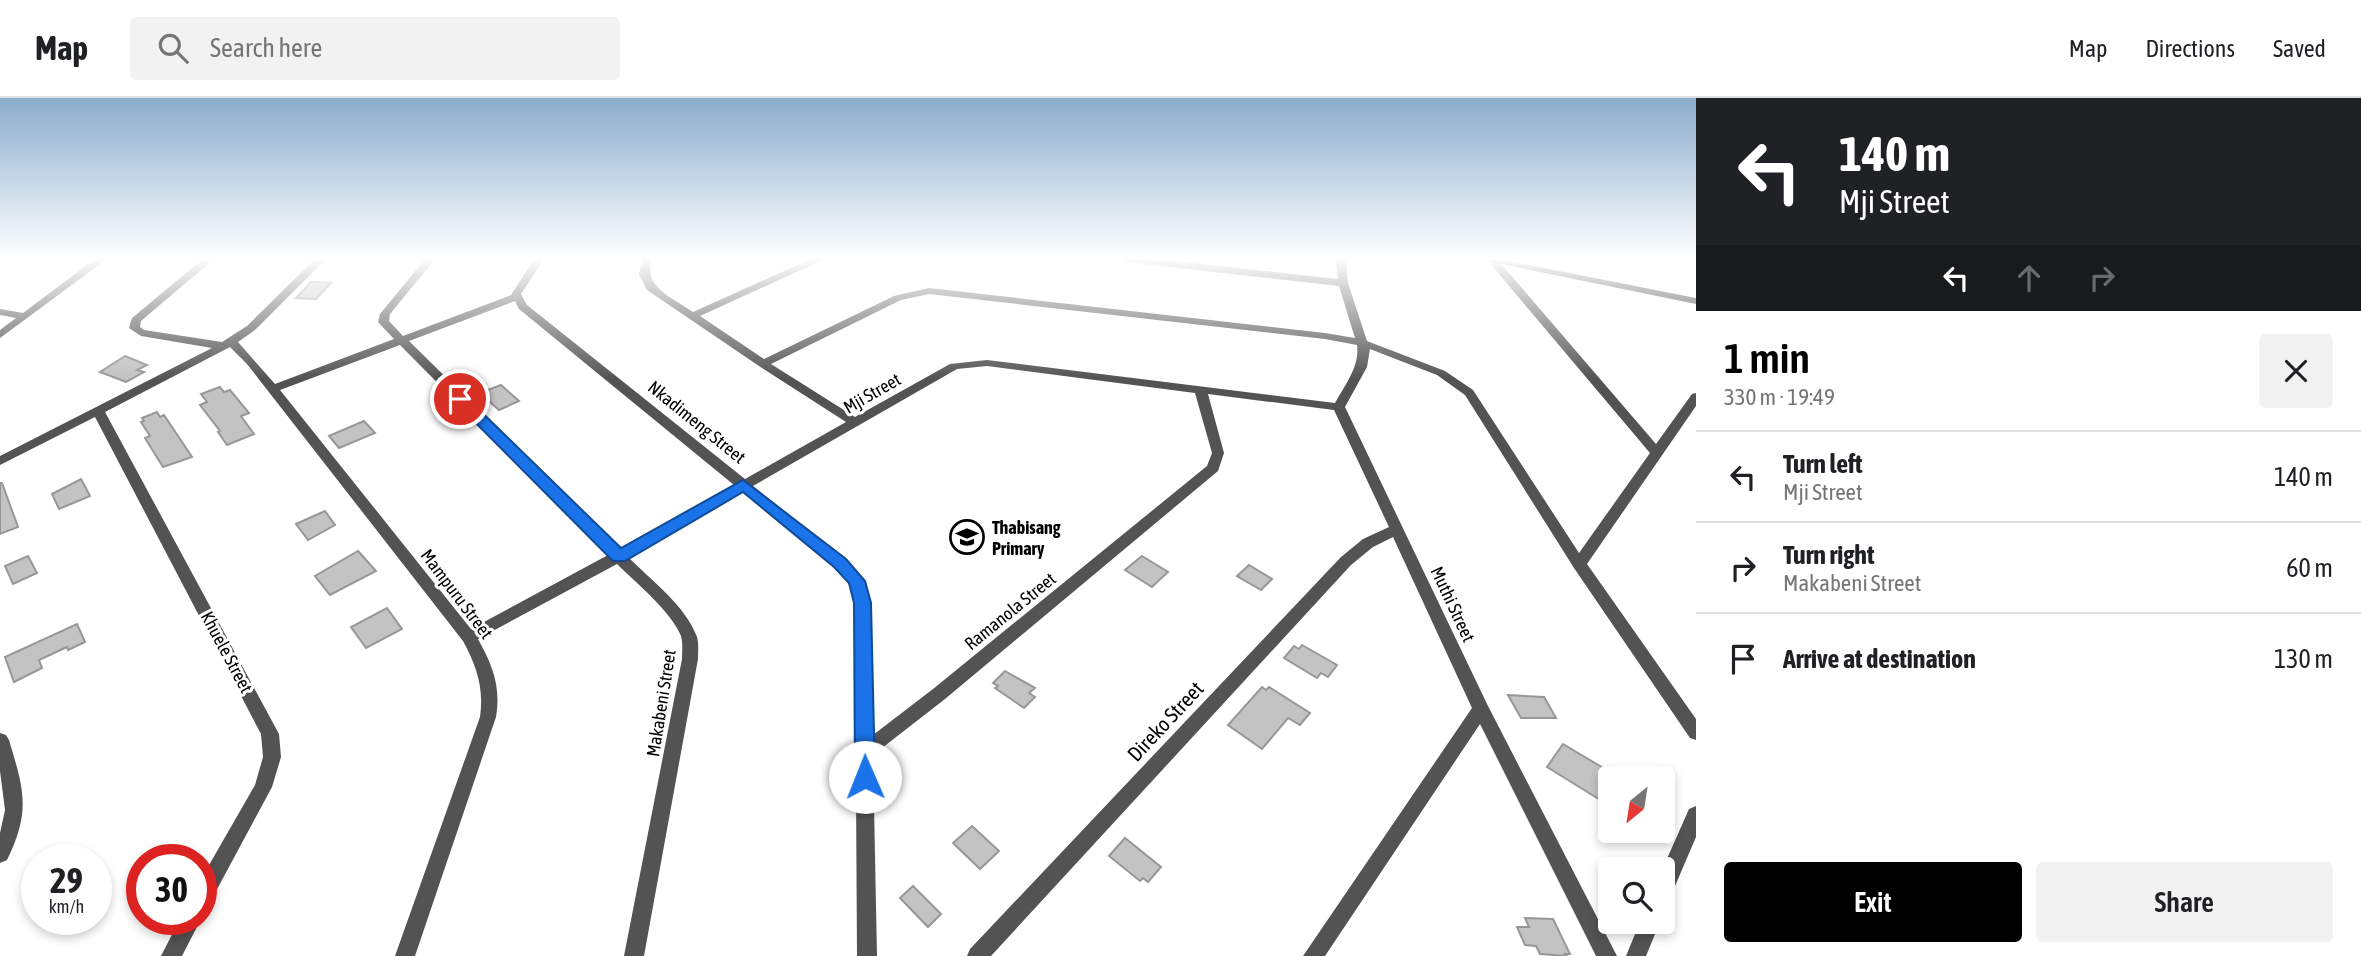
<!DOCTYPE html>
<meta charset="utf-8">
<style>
body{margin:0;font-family:"Asap Condensed",sans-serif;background:#f2f2f2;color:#202124;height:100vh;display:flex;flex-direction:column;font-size:26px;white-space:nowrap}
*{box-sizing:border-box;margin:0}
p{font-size:23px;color:#757577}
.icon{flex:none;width:38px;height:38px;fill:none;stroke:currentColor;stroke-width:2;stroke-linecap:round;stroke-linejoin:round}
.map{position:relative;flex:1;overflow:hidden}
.details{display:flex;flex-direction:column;background:#fff;width:665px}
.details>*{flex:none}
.hud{background:#202124;color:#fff;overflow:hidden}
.needle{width:46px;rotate:210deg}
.fabs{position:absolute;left:1598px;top:668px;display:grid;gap:14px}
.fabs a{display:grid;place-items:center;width:77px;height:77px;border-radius:7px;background:#fff;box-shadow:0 4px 10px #0003;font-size:35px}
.speed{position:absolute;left:21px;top:746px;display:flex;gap:14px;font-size:35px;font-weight:700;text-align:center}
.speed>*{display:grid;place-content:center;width:91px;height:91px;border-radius:50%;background:#fff;box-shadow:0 4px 10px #0003;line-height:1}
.speed small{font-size:18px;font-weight:400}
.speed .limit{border:10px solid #d22;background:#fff;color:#111}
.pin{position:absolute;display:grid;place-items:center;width:60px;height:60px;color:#fff;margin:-30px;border:4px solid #fff;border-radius:50%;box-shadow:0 2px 7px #0007}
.me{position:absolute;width:77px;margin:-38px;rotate:359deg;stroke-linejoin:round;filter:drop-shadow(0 0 5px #0008)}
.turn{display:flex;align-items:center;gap:24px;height:147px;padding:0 28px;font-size:32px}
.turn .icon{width:91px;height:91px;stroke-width:2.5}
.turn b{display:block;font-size:49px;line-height:60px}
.lanes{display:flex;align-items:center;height:66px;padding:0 28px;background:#0003;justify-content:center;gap:35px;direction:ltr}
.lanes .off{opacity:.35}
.round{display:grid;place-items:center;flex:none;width:74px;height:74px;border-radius:7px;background:#f2f2f2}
.summary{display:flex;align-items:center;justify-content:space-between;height:119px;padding:0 28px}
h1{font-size:42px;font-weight:600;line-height:52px;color:#000}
.action{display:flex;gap:14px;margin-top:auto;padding:14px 28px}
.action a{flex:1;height:80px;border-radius:7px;background:#000;color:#fff;font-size:28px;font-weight:600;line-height:80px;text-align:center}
.action a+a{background:#f2f2f2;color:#202124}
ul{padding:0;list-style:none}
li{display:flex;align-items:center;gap:21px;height:91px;padding:0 28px;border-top:2px solid #e0e0e0}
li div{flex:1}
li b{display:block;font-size:26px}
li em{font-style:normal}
header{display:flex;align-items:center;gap:42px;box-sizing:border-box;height:98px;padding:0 35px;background:#fff;border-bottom:2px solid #e0e0e0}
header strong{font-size:33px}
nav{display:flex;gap:38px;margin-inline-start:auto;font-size:24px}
.search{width:490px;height:63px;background:#f2f2f2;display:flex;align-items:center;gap:18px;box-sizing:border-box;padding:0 24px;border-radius:7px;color:#757577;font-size:26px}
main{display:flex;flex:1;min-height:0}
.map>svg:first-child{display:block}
.building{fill:#c3c3c3;stroke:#979797;stroke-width:2}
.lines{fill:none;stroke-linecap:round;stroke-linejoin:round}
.street{fill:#535353;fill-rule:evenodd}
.secondary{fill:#202020;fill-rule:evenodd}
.route{fill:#1a73e8;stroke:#114b97;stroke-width:2}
.labels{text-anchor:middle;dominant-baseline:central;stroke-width:6;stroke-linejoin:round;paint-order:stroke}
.street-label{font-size:18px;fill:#000;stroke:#fff}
.poi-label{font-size:18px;font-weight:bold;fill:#000;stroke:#fff;text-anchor:start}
.near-street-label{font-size:21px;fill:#000;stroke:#fff}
</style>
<header>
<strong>Map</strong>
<div class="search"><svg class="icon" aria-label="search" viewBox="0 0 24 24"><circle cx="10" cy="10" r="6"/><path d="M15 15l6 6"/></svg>Search here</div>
<nav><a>Map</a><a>Directions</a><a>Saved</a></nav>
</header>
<main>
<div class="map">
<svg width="1696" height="858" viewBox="0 0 1696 858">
<rect width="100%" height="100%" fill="#fff"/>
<g class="building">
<polygon points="311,184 331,185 316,201 296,200"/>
<polygon points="125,258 147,267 137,272 144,274 126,284 100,274"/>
<polygon points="501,287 519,303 499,312 480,295"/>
<polygon points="220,289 224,294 230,292 249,315 241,318 254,336 227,347 218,334 220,333 200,307 207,304 201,296"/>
<polygon points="157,314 160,319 164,317 192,359 163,369 145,340 150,338 141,324 144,323 142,320"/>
<polygon points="364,323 375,335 339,350 329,338"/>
<polygon points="81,381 90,398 59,411 52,396"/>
<polygon points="0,385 2,385 18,429 0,436"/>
<polygon points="325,413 335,427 308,442 296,426"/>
<polygon points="358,453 376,473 330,497 315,478"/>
<polygon points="28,458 37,475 13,486 5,468"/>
<polygon points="1142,458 1168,474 1152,489 1125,472"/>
<polygon points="1249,467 1272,481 1261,492 1237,478"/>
<polygon points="387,510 402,531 366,550 351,529"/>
<polygon points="77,526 85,544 68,552 67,549 39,562 42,570 14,584 5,559"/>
<polygon points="1302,547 1337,567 1328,579 1321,575 1317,580 1284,560 1294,548 1299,551"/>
<polygon points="1005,573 1035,590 1029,595 1035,599 1024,610 995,590 998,588 993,585"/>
<polygon points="1262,589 1266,592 1269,589 1310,615 1300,627 1288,620 1262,651 1228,627"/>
<polygon points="1508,597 1544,599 1556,620 1521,620"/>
<polygon points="1563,646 1610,674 1610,708 1547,669"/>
<polygon points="972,728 999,753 980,771 953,745"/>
<polygon points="1125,740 1161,769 1148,784 1143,780 1140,783 1109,758"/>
<polygon points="913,788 941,816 928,829 900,800"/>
<polygon points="1525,820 1553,821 1570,856 1565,856 1567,858 1540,856 1536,848 1525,847 1517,829 1529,829"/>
</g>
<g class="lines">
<g class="street">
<polygon points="95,161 107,161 0,240 0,232 16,220 0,217 0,211 23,215"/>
<path d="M203,161H214L141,223L140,229L144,232L222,244L247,228L315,161H326L255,232L238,244L275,286L394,241L378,224L380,216L425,161H435L390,216L389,223L403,238L511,197L534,161H544L521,196L527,207L745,381L846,324L759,268L647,192L639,177L642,161H652C642,189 673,200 693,214L811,161H825L700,218L764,261L894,198L929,190L1325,235L1355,240L1339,188L1126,164L1121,161H1155L1338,181L1336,161H1346L1348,185L1367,243L1445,273L1473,292L1579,455L1650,355L1488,163L1497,161L1656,346L1692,296L1696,295V308L1587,466L1696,621V642L1690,640L1574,470L1465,297L1437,277L1370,251L1367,269L1345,309L1488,608L1617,858H1596L1480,626L1325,858H1303L1472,610L1393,439L1373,449L1351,467L991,858H967L970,851L1341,459L1363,441L1389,429L1334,312L1208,296L1224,355L1218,373L945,601L873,657L877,858H857L855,526L852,492L842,476L743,394L628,459C652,483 685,507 697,539C699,546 698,554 698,561L644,858H624L682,561C682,553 683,545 681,538C671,513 636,485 617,466L478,541C493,568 501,589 496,619L415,858H395L480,619C484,590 477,569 463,543L247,266L230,249L105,314L279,636L281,659L272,689L208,808L201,811V781L255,687L263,659L261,636L95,319L0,367V358L212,250L141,238L129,230L132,220ZM929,196L1325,241L1357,247C1360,268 1345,287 1335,305L987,262L950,266L855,319L771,266L901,202ZM515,203L519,211L734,387L620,451L409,243ZM400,247L608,457L471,531L280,292ZM987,268L1195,295L1212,355L1207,368L933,591L873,637L870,516L864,486L845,461L753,388L957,271Z"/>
<path d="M0,635L6,637L9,642C24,692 31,713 7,762L0,765V735L5,712L0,673Z"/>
<polygon points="1696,708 1696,739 1669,802 1662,804 1662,772 1689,711"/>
<polygon points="180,821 201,821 182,858 161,858"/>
<polygon points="1640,824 1660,824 1646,858 1626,858"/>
</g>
<polygon class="secondary" points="1477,161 1499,161 1696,200 1696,206"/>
</g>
<linearGradient id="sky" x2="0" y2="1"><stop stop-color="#8baccc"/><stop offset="0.57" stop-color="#fff"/><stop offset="1" stop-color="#fff" stop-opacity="0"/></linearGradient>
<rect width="1696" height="281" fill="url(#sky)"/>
<polygon class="route" points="460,297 465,298 621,450 743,382 846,461 865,483 871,505 875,679 872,685 865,688 858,685 855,679 854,505 849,485 834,469 743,394 625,463 613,463 455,304 453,301"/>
<defs>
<g id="school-ring" transform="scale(1.75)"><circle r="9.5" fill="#fff" stroke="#000" stroke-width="1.5"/><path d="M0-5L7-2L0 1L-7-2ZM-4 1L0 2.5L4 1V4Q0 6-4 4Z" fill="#000"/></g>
</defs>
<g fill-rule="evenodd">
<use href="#school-ring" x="967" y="439"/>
</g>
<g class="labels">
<g class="street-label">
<text transform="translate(872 295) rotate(-30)">Mji Street</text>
<text transform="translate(697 324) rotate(39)">Nkadimeng Street</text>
<text transform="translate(457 496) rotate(53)">Mampuru Street</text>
<text transform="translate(1453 506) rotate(65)">Muthi Street</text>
<text transform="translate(1010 513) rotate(-39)">Ramanola Street</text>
<text transform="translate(227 554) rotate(62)">Khuele Street</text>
<text transform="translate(661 605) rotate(-81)">Makabeni Street</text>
</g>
<g class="poi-label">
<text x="992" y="429">Thabisang<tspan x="992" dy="21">Primary</tspan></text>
</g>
<g class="near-street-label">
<text transform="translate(1165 623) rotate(-47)">Direko Street</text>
</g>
</g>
</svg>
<div class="fabs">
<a><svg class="needle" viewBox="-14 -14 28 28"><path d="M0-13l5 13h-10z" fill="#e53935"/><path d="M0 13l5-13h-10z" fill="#757577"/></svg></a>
<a><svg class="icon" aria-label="search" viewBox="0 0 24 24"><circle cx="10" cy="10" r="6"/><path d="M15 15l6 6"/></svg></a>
</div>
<div class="speed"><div>29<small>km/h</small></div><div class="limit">30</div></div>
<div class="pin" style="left:460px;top:301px;background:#d93025"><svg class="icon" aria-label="arrive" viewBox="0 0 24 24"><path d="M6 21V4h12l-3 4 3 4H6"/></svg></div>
<svg class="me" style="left:865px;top:679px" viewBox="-20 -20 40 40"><circle r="19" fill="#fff"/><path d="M0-13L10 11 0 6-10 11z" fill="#1a73e8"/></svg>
</div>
<section class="details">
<div class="hud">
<div class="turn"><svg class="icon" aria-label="left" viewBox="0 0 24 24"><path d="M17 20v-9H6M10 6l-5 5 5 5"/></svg><div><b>140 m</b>Mji Street</div></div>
<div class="lanes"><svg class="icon" aria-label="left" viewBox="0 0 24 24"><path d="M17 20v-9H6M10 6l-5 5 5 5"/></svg><svg class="icon off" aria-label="ahead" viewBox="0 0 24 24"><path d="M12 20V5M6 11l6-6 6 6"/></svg><svg class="icon off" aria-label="right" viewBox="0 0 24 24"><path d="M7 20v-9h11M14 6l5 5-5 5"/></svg></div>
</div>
<div class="summary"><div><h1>1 min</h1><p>330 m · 19:49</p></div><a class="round"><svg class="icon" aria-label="close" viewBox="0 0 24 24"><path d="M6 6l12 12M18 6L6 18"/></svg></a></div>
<ul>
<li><svg class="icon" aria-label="left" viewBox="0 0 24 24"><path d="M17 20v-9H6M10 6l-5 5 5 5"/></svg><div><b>Turn left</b><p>Mji Street</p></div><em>140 m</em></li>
<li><svg class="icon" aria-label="right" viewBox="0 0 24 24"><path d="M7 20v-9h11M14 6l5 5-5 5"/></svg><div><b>Turn right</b><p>Makabeni Street</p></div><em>60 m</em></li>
<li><svg class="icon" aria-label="arrive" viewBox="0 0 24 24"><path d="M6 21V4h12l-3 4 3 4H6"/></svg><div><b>Arrive at destination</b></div><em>130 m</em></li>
</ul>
<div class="action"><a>Exit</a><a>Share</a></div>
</section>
</main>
